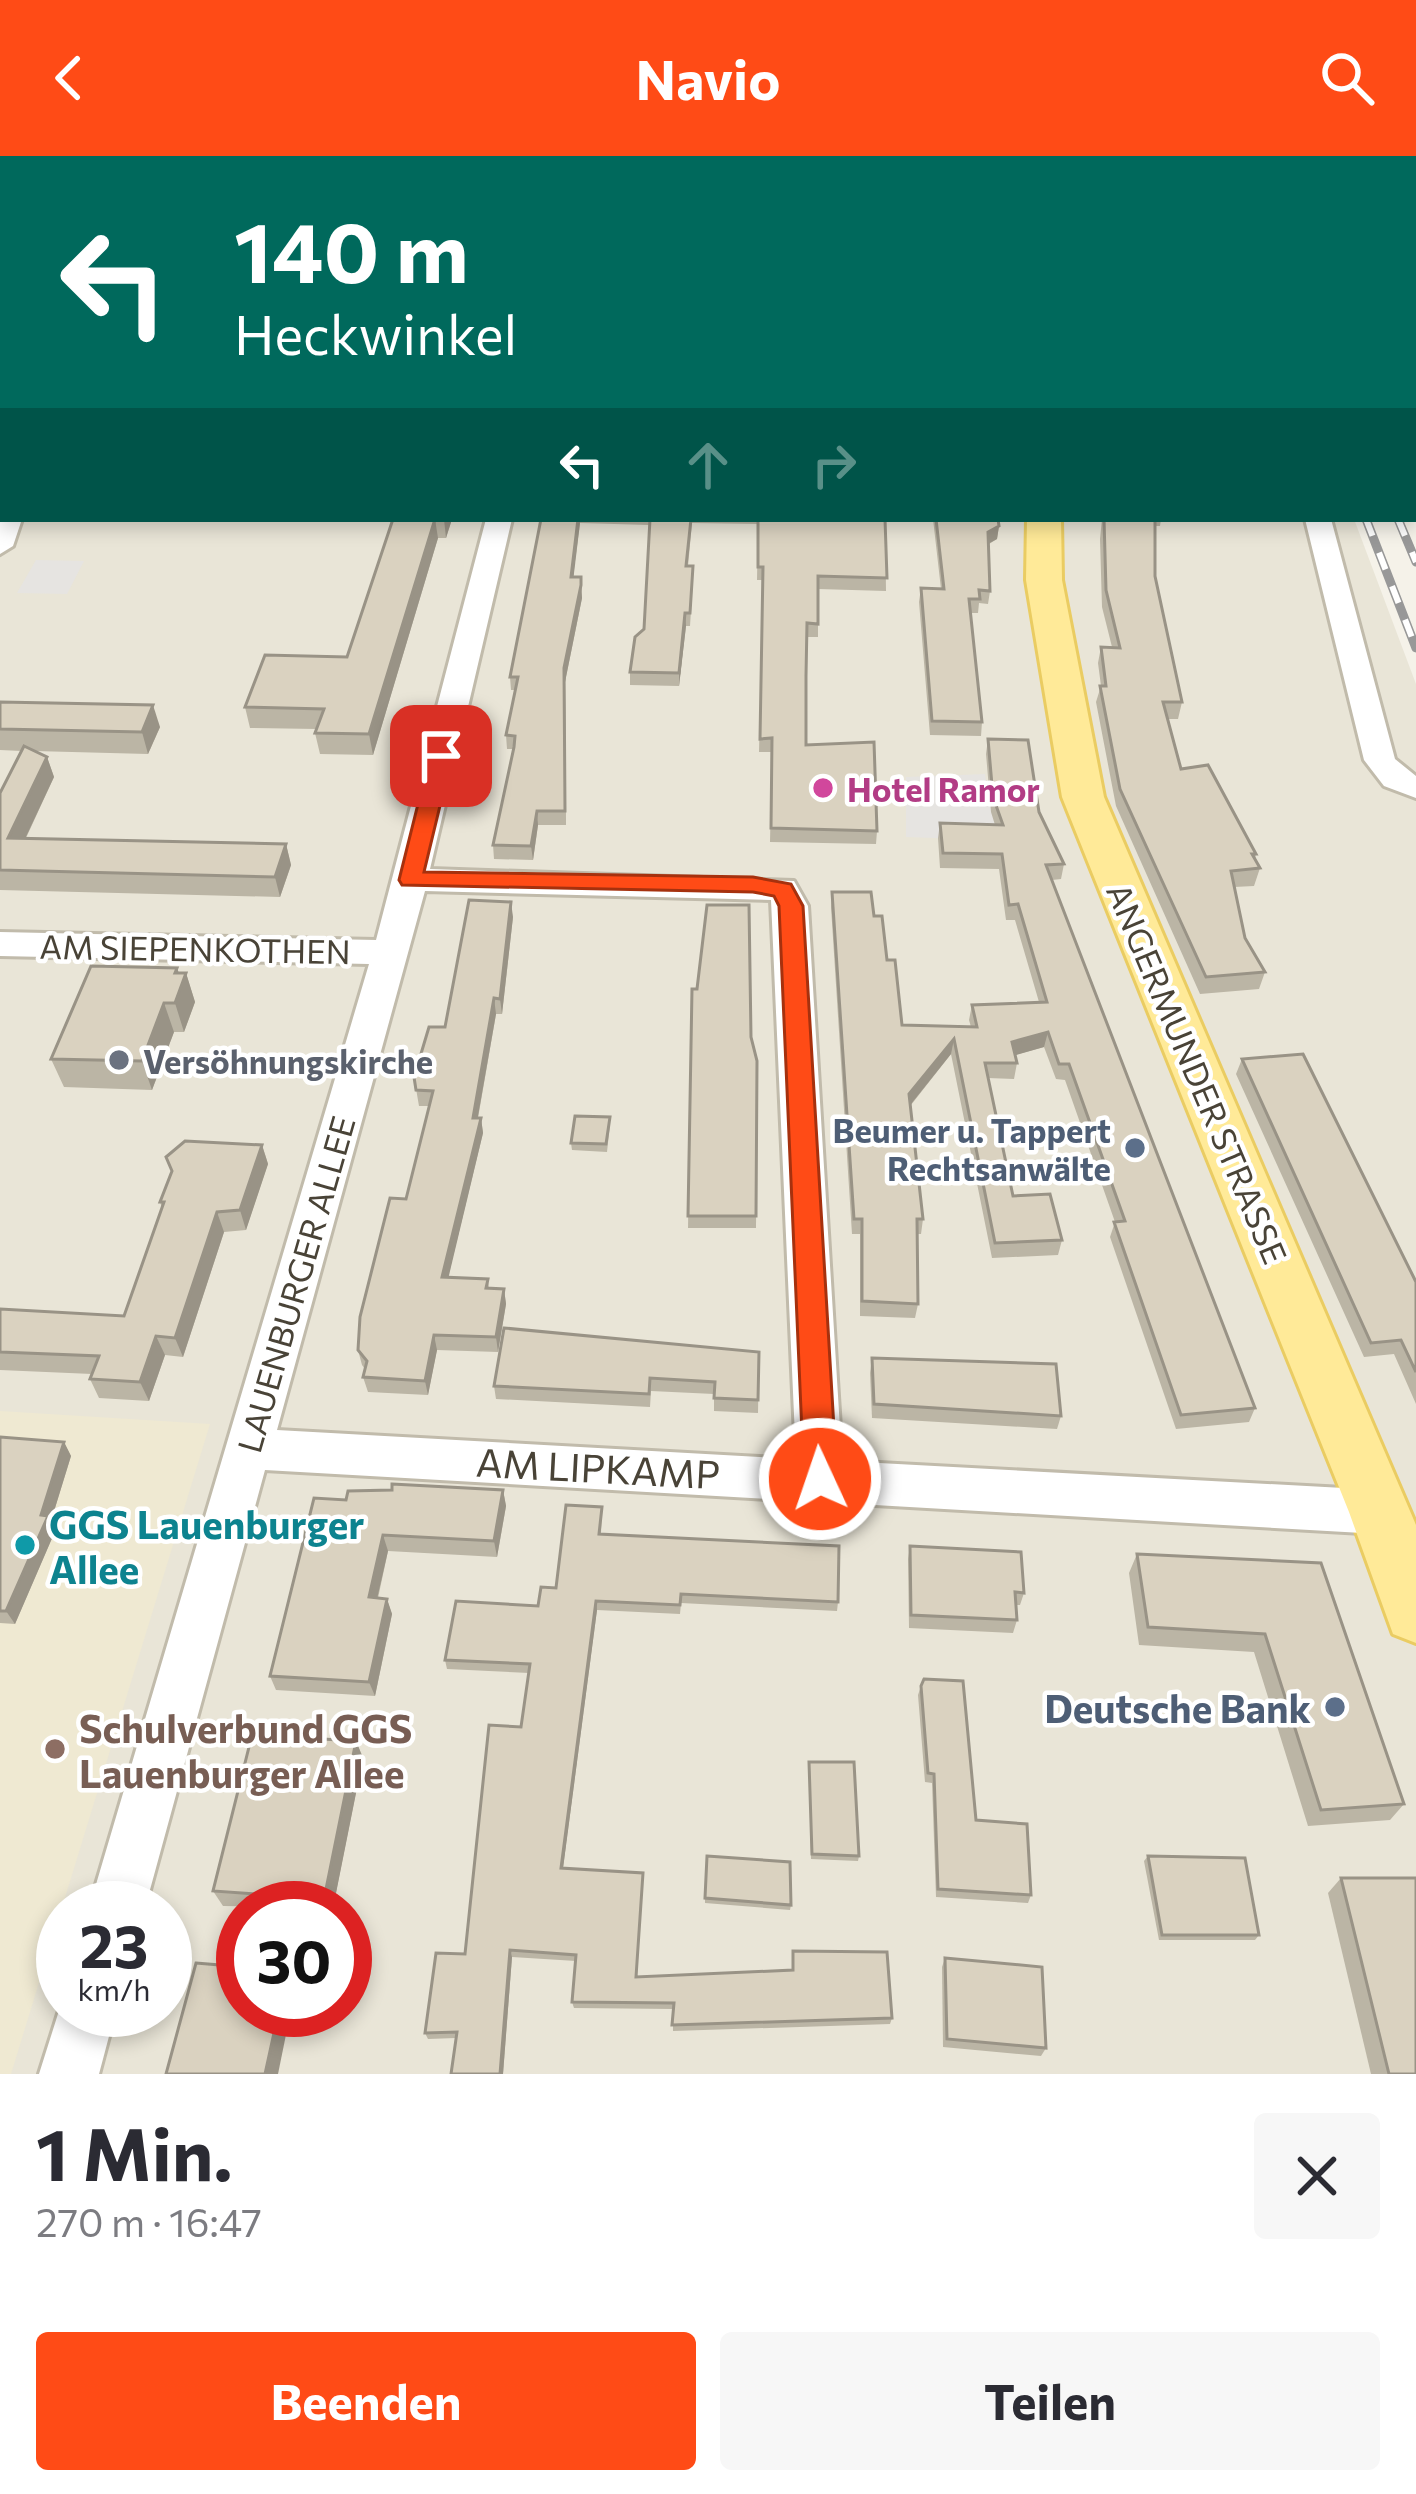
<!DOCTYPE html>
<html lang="de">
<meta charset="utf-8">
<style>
body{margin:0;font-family:Commissioner,sans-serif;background:#f7f7f7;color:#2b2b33;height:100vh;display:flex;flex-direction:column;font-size:45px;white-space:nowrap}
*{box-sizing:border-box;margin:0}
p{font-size:39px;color:#7c7c81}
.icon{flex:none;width:66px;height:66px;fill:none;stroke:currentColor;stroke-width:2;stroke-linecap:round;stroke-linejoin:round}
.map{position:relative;height:1918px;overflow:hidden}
.sheet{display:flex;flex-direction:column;background:#fff;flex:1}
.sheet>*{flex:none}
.hud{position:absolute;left:0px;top:0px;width:1416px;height:366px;box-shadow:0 6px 18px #0003;background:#00695c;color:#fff;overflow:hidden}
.speed{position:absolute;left:36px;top:1725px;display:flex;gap:24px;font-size:60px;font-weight:700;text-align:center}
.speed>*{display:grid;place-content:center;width:156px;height:156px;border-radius:50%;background:#fff;box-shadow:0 6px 18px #0003;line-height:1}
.speed small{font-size:30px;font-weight:400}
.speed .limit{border:18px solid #d22;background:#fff;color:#111}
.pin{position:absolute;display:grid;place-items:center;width:102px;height:102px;color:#fff;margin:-51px;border-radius:24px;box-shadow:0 6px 18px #0006}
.me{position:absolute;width:132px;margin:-66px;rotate:357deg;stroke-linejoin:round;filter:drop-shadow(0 0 9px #0008)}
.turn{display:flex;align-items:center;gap:42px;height:252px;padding:0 36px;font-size:54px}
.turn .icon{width:156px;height:156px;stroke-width:2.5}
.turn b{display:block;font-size:84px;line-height:102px}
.lanes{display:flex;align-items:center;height:114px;padding:0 36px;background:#0003;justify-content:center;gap:60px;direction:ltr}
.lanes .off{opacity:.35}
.round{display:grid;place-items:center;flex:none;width:126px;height:126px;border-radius:12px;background:#f7f7f7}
.head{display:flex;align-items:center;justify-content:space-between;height:204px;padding:0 36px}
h1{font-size:72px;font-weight:700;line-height:90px}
.button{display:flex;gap:24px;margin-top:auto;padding:24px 36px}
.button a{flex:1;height:138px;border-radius:12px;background:#ff4b16;color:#fff;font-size:48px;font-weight:700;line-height:138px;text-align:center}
.button a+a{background:#f7f7f7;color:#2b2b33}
header{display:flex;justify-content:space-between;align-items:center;height:156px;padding:0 36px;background:#ff4b16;color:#fff;font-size:54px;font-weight:700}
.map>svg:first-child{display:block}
.residential{fill:#e9e5d7;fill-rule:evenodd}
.education{fill:#efe9d2}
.green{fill:#ccebb0}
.parking{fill:#e6e4e1}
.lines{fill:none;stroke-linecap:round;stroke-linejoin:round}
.minor-casing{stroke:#c1bbab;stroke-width:6}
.major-casing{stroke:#eacc62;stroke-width:6}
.minor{fill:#fff;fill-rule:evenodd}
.major{fill:#ffea98;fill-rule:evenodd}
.rail-casing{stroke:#989898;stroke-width:9}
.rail{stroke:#fff;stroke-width:6;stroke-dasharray:18;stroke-linecap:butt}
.wall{fill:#bbb5a5}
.shaded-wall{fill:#999386}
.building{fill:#dad2c0;stroke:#999386;stroke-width:3}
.route{fill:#ff4b16;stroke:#a6310e;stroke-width:3}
.hotel-dot{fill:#d1479c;stroke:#fff;stroke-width:4.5}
.worship-dot{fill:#6b7280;stroke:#fff;stroke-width:4.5}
.service-dot{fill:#5c6f8a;stroke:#fff;stroke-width:4.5}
.culture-dot{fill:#0f9aa8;stroke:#fff;stroke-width:4.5}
.education-dot{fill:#8d6e63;stroke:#fff;stroke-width:4.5}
.labels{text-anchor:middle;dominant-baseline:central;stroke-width:9;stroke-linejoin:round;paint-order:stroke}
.hotel-label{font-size:33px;font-weight:bold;fill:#b23c85;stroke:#fff;text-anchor:start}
.street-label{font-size:33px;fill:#494337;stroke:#fff}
.worship-label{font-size:33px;font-weight:bold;fill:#5b616d;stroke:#fff;text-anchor:start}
.service-label{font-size:33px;font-weight:bold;fill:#4e5e75;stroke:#fff;text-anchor:end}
.near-street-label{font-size:39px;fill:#494337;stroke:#fff}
.near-culture-label{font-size:39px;font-weight:bold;fill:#0d838f;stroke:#fff;text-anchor:start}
.near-service-label{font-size:39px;font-weight:bold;fill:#4e5e75;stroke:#fff;text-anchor:end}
.near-education-label{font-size:39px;font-weight:bold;fill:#785e54;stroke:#fff;text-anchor:start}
</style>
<header><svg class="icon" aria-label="back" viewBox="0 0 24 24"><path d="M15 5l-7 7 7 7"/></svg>Navio<svg class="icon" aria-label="search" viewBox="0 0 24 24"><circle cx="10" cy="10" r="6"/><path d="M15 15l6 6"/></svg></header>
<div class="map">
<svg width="1416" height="1918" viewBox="0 0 1416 1918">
<rect width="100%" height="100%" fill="#f5f2e9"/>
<path class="residential" d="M0,22L3,363H1354L1416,528V1918H0ZM63,1752H165V1854H63ZM243,1752H345V1854H243Z"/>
<polygon class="education" points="0,1255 210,1268 11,1918 0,1918"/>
<polygon class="green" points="582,0 1083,0 581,3"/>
<g class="parking">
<polygon points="36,404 84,405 67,438 17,437"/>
<polygon points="985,618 989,644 1032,646 990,684 906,681 906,621"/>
</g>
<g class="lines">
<g class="minor-casing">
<g id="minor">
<polygon points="503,0 521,0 522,3 504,3"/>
<rect x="0" y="252" width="3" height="14"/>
<polygon points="0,357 3,363 22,363 13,390 0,398"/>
<path d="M486,363H512L430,713L794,725L808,750L842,1305L1380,1334L1397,1341L1404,1356L1397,1371L1380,1378L265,1314L145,1752H89L369,808L0,800V776L376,784ZM425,735L771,744L796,1303L277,1274Z"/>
<polygon points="1305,363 1331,363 1395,603 1416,620 1416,642 1384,630 1364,604"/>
<polygon points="63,1842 63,1854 116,1854 99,1918 39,1918"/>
</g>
</g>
<g class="major-casing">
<g id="major">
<rect x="1086" y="0" width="24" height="3"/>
<polygon points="1027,363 1061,363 1062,424 1104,641 1416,1369 1416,1487 1393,1478 1349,1356 1062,641 1026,424"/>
</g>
</g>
<use href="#minor" class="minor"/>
<use href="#major" class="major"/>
<g class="rail-casing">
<g id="rail">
<polyline points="1413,338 1416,344"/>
<polyline points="1366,363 1416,492"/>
<polyline points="1398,363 1416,406"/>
</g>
</g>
<use href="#rail" class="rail"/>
</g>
<g class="wall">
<polygon points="1413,57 1416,63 1416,79 1413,89"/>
<polygon points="1413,122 1416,123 1416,197 1413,197"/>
<polygon points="393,363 452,363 446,382 438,382 373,599 320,598 315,577 317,573 250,572 245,551 347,501"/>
<polygon points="528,363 885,363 886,435 818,433 818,481 807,481 806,589 877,675 876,688 770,686 772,596 759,596 763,424 757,424 758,368 692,367 688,410 693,423 690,470 686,470 679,530 630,529 630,516 644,473 649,369 580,367 573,421 581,421 582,442 565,526 566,669 538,669 533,704 494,703 493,689 513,593 507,593 506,579 515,534 511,534 510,521 540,365"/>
<polygon points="933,363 998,363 999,370 997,383 989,388 990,435 988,448 979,447 978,457 971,457 982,566 981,580 930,579 919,446 921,432 941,433"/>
<polygon points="1102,363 1161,363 1160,370 1155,370 1155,420 1182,546 1178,563 1168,563 1181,613 1256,698 1255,703 1260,712 1254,730 1234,731 1245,782 1265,816 1259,833 1200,838 1116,650 1096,546 1101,530 1098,507 1101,491 1112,491 1102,451 1100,383"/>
<polygon points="0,546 160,571 148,598 34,595 47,601 54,621 26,682 286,688 291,709 280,741 0,734 0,637 22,595 0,594"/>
<polygon points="988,583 1039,656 1064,708 1061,723 1052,724 1255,1252 1249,1266 1176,1273 1110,1081 1115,1066 1065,924 1056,923 1044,891 1015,899 1017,907 1014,923 988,922 1013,1040 1062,1084 1058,1099 992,1102 951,898 911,949 923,1063 921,1078 917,1078 918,1148 915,1162 860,1160 860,1078 852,1078 831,751 832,736 874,760 887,804 902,869 971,871 969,864 972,849 1039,846 1015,764 1006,764 999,713 940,712 938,682 940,667 995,669 991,656 986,598"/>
<polygon points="513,761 502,858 496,858 478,962 481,962 483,977 448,1121 488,1123 489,1132 504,1133 506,1148 498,1196 437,1194 428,1239 368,1236 363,1221 365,1213 362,1209 358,1194 406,1043 429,950 419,950 414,921"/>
<polygon points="177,812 179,817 186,817 195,846 184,876 174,876 152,934 64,931 51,903"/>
<polygon points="692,833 751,881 757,905 756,1072 688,1072"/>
<polygon points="1242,903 1416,1126 1416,1248 1394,1198 1364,1201 1236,918"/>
<polygon points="610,968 607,996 572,994 571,987"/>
<polygon points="262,989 268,1008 246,1074 224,1076 183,1201 165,1199 149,1245 99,1242 90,1223 92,1218 0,1214 0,1153 124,1160 162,1052 160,1046"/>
<polygon points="759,1196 758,1257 714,1255 714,1238 651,1235 650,1251 496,1243 494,1230"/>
<polygon points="872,1202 1061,1260 1057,1273 872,1262 870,1217"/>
<polygon points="0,1281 64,1286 71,1300 51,1365 56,1373 15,1468 0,1467"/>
<polygon points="503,1334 506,1350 497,1401 388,1395 378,1442 387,1443 392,1458 375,1540 276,1534 270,1520 346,1344"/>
<polygon points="602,1351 601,1378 838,1446 837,1455 681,1447 680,1458 597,1454 563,1712 643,1717 637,1821 792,1814 793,1795 892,1862 890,1868 673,1875 673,1853 574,1852 572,1846 576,1805 512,1801 503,1918 451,1918 456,1882 428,1883 425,1877 465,1798 521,1571 529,1517 447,1513 445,1504 538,1450 556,1432"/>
<polygon points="910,1390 1024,1437 1020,1449 1016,1449 1017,1464 1013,1477 909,1472 908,1403"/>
<polygon points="1137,1398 1321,1407 1404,1648 1390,1664 1308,1670 1254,1496 1139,1489 1129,1417"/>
<polygon points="921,1530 976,1664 1031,1739 1028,1747 936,1741 932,1627 925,1626 918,1539"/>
<polygon points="356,1585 363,1602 333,1752 223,1750 213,1735"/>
<polygon points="809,1612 859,1700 858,1705 811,1703"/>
<polygon points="1148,1700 1259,1779 1255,1784 1159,1784 1144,1705"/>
<polygon points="1341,1722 1416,1918 1371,1918 1328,1737"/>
<polygon points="705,1742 791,1749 790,1754 705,1747"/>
<polygon points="945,1802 1046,1892 1041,1900 943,1891 942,1811"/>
</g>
<g class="shaded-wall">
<polygon points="3,198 3,221 0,226 0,203"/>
<polygon points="1,270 3,288 0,293 0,273"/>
<polygon points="435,363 438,382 373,599 369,578"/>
<polygon points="444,363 452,363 446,382"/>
<polygon points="578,363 580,363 580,367 572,434 571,421"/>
<polygon points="999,370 997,383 986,389 988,376"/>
<polygon points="581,429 582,442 565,526 566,669 564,512"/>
<polygon points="685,457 686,470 679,530 679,517"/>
<polygon points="153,549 160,571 148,598 142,576"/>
<polygon points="47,601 54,621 16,702 8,682"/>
<polygon points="537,655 538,669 533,704 531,690"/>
<polygon points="286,688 291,709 280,741 275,721"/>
<polygon points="511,746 513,761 502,858 500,843"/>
<polygon points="177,812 182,827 186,817 195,846 184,876 175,847 175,817"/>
<polygon points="494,842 496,858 475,977 473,962"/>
<polygon points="164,847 174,876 152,934 142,905"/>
<polygon points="1048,876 1044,891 1009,901 1012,886"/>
<polygon points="954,883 951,898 907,953 909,938"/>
<polygon points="481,962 483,977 445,1136 442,1121"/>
<polygon points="262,989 268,1008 246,1074 240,1054"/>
<polygon points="217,1056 224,1076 183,1201 175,1182"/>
<polygon points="504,1133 506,1148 498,1196 496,1181"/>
<polygon points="434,1179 437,1194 428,1239 425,1225"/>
<polygon points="156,1180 165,1199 149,1245 140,1226"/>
<polygon points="64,1286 71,1300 51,1365 56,1373 15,1468 6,1455 41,1359"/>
<polygon points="503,1334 506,1350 497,1401 494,1385"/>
<polygon points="383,1379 388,1395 374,1456 369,1441"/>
<polygon points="387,1443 392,1458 375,1540 369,1526"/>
<polygon points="596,1445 597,1454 562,1720 561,1712"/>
<polygon points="356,1585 363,1602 333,1752 329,1752 324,1743"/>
<polygon points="510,1794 512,1801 503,1918 500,1918"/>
<polygon points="279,1854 291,1854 278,1918 265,1918"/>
</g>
<g class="building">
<polygon points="549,0 579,0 580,3 550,3"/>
<polygon points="1139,0 1217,0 1219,3 1139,3"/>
<polygon points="1329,0 1406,0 1408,3 1330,3"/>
<polygon points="3,68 3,198 0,203 0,72"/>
<polygon points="1413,122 1416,123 1416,174 1413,174"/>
<polygon points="393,363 435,363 369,578 315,577 324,553 245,551 265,499 347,501"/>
<polygon points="541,363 578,363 571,421 581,421 581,429 564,512 565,655 537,655 531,690 493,689 514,591 515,580 506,579 518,521 510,521"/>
<polygon points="650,363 691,363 686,410 693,410 690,457 685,457 679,517 630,516 635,481 644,473"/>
<polygon points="758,363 885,363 887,422 818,420 818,468 807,467 806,520 806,589 874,586 877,675 771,672 772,582 760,583 763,411 758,411"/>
<polygon points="936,363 998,363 999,370 988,376 990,435 979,434 980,443 969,443 982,566 932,565 921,432 944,433"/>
<polygon points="1104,363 1155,363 1155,420 1182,546 1163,546 1181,613 1208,609 1256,698 1252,698 1260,712 1231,715 1245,782 1265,816 1206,821 1120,633 1100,530 1106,530 1101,491 1120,492 1106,434"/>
<polygon points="0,546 153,549 142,576 0,573"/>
<polygon points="988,583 1028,584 1039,656 1064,708 1046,709 1255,1252 1181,1259 1114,1066 1125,1065 1069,908 1059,908 1048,876 1012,886 1017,907 985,907 1013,1040 1050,1038 1062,1084 995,1087 954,883 909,938 923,1063 917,1063 918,1148 862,1145 862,1063 854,1063 832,736 871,736 874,760 882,760 887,804 895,804 902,869 977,871 972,849 1047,846 1018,748 1009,749 1002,698 943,697 940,667 1003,669 993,641"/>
<polygon points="24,590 47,601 8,682 286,688 275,721 0,714 0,637"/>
<polygon points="469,744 511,746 500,843 494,842 473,962 481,962 442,1121 488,1123 486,1132 504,1133 496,1181 434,1179 425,1225 363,1221 367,1205 358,1194 360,1161 390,1042 406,1043 433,935 416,934 414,921 429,871 445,871"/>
<polygon points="707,749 749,749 751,881 757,905 756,1060 688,1060 692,833 697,833"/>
<polygon points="91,810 177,812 175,817 186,817 175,847 164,847 142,905 51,903"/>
<polygon points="1303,898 1416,1126 1416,1216 1401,1184 1371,1187 1242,903"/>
<polygon points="575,960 610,961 606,988 571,987"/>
<polygon points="185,985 262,989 240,1054 217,1056 175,1182 156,1180 140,1226 90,1223 99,1200 0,1196 0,1153 124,1160 164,1046 160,1046 172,1015 166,1001"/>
<polygon points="504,1172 759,1196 758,1244 714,1242 715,1226 650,1222 649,1238 494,1230"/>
<polygon points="872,1202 1056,1208 1061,1260 874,1248"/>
<polygon points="0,1281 64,1286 41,1359 48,1360 6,1455 0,1455"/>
<polygon points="392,1328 503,1334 494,1385 383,1379 369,1441 387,1443 369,1526 270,1520 314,1342 346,1344 348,1335 392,1334"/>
<polygon points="566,1349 602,1351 599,1378 839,1390 838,1446 681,1438 680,1449 596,1445 561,1712 643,1717 636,1821 793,1814 793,1795 887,1796 892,1862 672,1869 674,1847 572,1846 576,1799 510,1794 500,1918 451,1918 457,1876 425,1877 436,1797 465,1798 489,1569 521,1571 530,1508 445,1504 456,1445 538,1450 541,1431 556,1432"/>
<polygon points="910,1390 1021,1396 1024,1437 1015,1436 1017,1464 911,1459"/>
<polygon points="1137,1398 1321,1407 1404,1648 1321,1654 1265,1478 1148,1471"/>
<polygon points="924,1523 963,1525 976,1664 1027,1668 1031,1739 938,1733 934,1618 928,1617 921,1530"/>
<polygon points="252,1579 356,1585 324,1743 213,1735"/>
<polygon points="809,1606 854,1606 859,1700 812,1698"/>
<polygon points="707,1700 790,1706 791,1749 705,1742"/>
<polygon points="1148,1700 1245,1702 1259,1779 1162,1779"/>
<polygon points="1341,1722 1416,1722 1416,1918 1389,1918"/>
<polygon points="945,1802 1042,1811 1046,1892 947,1883"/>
<polygon points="196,1807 243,1811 243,1854 279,1854 265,1918 166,1918"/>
</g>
<polygon class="route" points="441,594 452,600 424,716 753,721 791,728 803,750 837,1323 832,1334 820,1338 809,1334 804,1323 779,750 774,740 753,736 402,729 399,724 430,600"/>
<circle class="hotel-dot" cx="823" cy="632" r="12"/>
<circle class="worship-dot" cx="119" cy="904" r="12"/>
<g class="service-dot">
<circle cx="1135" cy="992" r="12"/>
<circle cx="1335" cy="1551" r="12"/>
</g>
<circle class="culture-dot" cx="25" cy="1389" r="12"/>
<circle class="education-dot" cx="55" cy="1593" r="12"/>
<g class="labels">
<g class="hotel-label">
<text x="847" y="632">Hotel Ramor</text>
</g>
<g class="street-label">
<text transform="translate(195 792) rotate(1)">AM SIEPENKOTHEN</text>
<text transform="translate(1198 917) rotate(67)">ANGERMUNDER STRASSE</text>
<text transform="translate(295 1128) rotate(-74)">LAUENBURGER ALLEE</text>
</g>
<g class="worship-label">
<text x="143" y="904">Versöhnungskirche</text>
</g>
<g class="service-label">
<text x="1111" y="973">Beumer u. Tappert<tspan x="1111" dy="38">Rechtsanwälte</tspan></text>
</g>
<g class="near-street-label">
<text transform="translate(598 1311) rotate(3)">AM LIPKAMP</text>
</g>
<g class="near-culture-label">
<text x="49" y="1367">GGS Lauenburger<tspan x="49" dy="45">Allee</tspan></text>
</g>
<g class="near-service-label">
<text x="1311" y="1551">Deutsche Bank</text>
</g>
<g class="near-education-label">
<text x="79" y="1571">Schulverbund GGS<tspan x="79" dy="45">Lauenburger Allee</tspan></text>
</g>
</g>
</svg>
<div class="speed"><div>23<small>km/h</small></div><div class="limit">30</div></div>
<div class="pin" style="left:441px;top:600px;background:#d93025"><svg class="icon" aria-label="arrive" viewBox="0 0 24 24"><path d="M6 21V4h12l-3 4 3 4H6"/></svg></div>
<svg class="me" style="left:820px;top:1323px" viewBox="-20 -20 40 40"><circle r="17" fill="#ff4b16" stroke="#fff" stroke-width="3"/><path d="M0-11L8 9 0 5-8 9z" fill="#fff"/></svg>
<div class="hud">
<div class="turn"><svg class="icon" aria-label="left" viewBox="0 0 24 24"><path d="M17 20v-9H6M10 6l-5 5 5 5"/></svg><div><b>140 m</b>Heckwinkel</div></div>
<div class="lanes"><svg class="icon" aria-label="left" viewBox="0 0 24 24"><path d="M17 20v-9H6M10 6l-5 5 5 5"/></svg><svg class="icon off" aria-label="ahead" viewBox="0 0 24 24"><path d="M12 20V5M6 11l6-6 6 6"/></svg><svg class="icon off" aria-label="right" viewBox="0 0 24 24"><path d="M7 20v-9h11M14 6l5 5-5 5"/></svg></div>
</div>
</div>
<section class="sheet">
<div class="head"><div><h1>1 Min.</h1><p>270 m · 16:47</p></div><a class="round"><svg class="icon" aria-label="close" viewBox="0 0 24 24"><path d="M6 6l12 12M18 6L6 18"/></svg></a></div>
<div class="button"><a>Beenden</a><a>Teilen</a></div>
</section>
